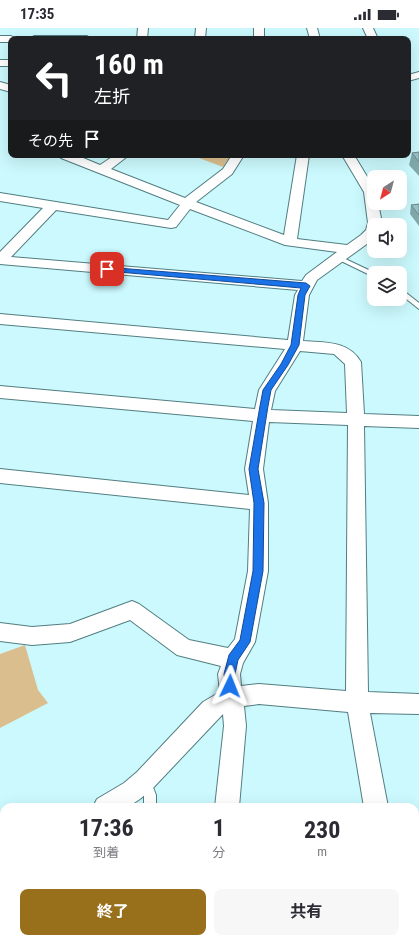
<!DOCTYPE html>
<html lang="ja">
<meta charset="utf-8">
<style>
body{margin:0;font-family:"Roboto Condensed","Noto Sans JP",sans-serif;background:#f7f7f7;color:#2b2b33;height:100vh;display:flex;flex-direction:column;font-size:15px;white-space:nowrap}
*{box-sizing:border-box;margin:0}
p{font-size:13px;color:#7c7c81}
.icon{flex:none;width:22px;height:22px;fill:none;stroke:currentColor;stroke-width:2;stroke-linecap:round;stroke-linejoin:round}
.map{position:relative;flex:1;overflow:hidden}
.sheet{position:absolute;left:0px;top:775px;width:419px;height:140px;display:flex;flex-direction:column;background:#fff;border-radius:12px 12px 0 0;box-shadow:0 4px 16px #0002}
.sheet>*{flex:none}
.guide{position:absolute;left:8px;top:8px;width:403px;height:122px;border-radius:8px;box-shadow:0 4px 16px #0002;background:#202124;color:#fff;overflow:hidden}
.needle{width:26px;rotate:216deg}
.tools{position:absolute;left:367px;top:142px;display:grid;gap:8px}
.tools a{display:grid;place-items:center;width:40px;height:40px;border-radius:8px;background:#fff;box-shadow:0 4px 16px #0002;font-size:20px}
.pin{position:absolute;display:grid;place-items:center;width:34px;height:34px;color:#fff;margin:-17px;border-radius:8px;box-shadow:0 2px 6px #0006}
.me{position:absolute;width:44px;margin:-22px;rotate:2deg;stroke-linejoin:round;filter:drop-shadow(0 0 3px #0008)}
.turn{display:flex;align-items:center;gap:14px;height:84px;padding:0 20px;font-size:18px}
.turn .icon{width:52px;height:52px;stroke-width:2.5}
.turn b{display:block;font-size:28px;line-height:34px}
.then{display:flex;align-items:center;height:38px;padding:0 20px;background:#0003;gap:8px;font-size:15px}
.eta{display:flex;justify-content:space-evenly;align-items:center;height:68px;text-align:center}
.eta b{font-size:24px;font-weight:700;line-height:28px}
.primary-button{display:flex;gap:8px;margin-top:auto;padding:8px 20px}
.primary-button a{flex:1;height:46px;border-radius:8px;background:#986f1b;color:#fff;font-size:16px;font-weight:700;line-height:46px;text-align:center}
.primary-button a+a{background:#f7f7f7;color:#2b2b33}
.status{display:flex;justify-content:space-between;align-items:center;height:28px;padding:0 20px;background:#fff;direction:ltr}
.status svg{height:11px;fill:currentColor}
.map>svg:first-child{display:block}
.green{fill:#dbbe8e}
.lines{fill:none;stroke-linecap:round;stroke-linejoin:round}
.service-casing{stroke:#527e81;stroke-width:2}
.minor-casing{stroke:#527e81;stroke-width:2}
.service{fill:#fff;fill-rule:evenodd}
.minor{fill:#fff;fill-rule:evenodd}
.wall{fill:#81a9ac}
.building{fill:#96c4c8;stroke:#69898c}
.route{fill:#1a73e8;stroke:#114b97}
</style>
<div class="status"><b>17:35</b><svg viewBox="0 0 49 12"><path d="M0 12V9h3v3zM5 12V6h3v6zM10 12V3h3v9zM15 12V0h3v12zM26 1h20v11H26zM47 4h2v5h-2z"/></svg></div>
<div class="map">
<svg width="419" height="915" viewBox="0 0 419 915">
<rect width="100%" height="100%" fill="#cbf9fd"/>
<g class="green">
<polygon points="191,127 231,127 223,139"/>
<polygon points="25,617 38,662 48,675 0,700 0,626"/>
</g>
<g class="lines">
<g class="service-casing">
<g id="service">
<polygon points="339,228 375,245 374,245 374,249 337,231 337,229"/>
<polygon points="400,260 419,275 419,281 400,266"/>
<polygon points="145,747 149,749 156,767 156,779 144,779 144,767 139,753 141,749"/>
<rect x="139" y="911" width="14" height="4"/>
</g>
</g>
<g class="minor-casing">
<g id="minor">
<polygon points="138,0 148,0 147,11 137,11"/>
<polygon points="196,0 206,0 205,11 195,11"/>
<rect x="254" y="0" width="10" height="11"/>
<polygon points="307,0 317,0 320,11 310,11"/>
<polygon points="363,0 373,0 378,11 368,11"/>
<polygon points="0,8 11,8 16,11 11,11 11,14 0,14"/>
<polygon points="34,8 87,8 92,11 29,11"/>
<rect x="0" y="32" width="11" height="6"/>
<polygon points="419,44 419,50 408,53 408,47"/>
<polygon points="0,54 11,57 11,64 0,61"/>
<path d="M59,127H76L100,137L115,127H129L111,141L185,170L223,141L232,127H244L232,146L196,174L284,207L297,127H309L297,211L347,217L361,207L366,202L368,195L364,164L342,127H354L374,160V175H378L382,195L381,197H374V209L371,213L317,252L309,267L303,313C325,315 348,312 361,334L364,386L419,388V400L364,398L368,664L419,666V686L370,685L388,779H364L348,684L259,676L244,678L246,698L239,779H215L224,698L223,686L153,760L140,771L128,779H93L97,771L124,755L137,744L203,674L220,664L218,646L221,638L177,627L130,592L70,614L32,617L0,613V595L32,599L70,596L132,573L139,576L189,612L228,620L235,611L248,543L250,481L0,455V441L249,467L245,441L253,393L0,370V358L255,381L259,362L285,321L0,296V286L288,312L295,267L298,262L0,236V224L43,180L0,173V165L168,192L180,177L61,130ZM190,181L285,217L337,224L306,247L302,253L11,229L56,182L171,200L176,199ZM300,323L334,326L345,336L347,385L271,382L275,363ZM269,394L348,397L346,663L259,656L241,658L240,646L243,635L255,614L268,543V475L263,441Z"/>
<rect x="415" y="809" width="4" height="24"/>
<polygon points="4,832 4,858 0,860 0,834"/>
<polygon points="415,903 419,915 393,915 392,911 415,911"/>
<rect x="243" y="911" width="26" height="4"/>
</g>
</g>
<use href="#service" class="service"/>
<use href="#minor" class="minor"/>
</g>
<g class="wall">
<polygon points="419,124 419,148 409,137 412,125"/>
<polygon points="419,176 419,198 410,186 411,177"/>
</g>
<g class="building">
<polygon points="419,124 419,134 412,125"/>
<polygon points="419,176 419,187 411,177"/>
</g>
<polygon class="route" points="105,239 306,255 310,258 305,267 299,317 288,337 271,362 268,378 258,441 264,475 263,543 250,614 238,632 235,646 236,658 234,661 230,663 226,661 224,646 229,627 240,612 253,543 254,475 249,441 260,378 263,362 281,336 291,317 298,267 301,260 107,243 105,243"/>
</svg>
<div class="tools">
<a><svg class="needle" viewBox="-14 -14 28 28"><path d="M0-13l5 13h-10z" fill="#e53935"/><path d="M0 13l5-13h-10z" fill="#7c7c81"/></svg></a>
<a><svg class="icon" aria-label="sound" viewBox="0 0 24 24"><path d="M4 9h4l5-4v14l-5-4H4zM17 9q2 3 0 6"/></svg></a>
<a><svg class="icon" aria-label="layers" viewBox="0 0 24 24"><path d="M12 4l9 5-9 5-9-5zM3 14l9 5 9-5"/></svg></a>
</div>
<div class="pin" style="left:107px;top:241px;background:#d93025"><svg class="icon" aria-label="arrive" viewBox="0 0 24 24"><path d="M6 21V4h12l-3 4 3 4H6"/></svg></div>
<svg class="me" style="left:230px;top:658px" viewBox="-20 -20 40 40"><path d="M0-17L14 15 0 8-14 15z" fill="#1a73e8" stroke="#fff" stroke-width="4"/></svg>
<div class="guide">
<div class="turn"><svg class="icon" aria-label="left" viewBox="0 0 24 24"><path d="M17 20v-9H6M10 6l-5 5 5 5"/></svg><div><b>160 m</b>左折</div></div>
<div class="then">その先<svg class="icon" aria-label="arrive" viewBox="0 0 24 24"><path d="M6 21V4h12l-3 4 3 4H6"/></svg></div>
</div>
<section class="sheet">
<div class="eta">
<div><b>17:36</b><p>到着</p></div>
<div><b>1</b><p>分</p></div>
<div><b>230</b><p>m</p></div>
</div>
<div class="primary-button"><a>終了</a><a>共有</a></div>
</section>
</div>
